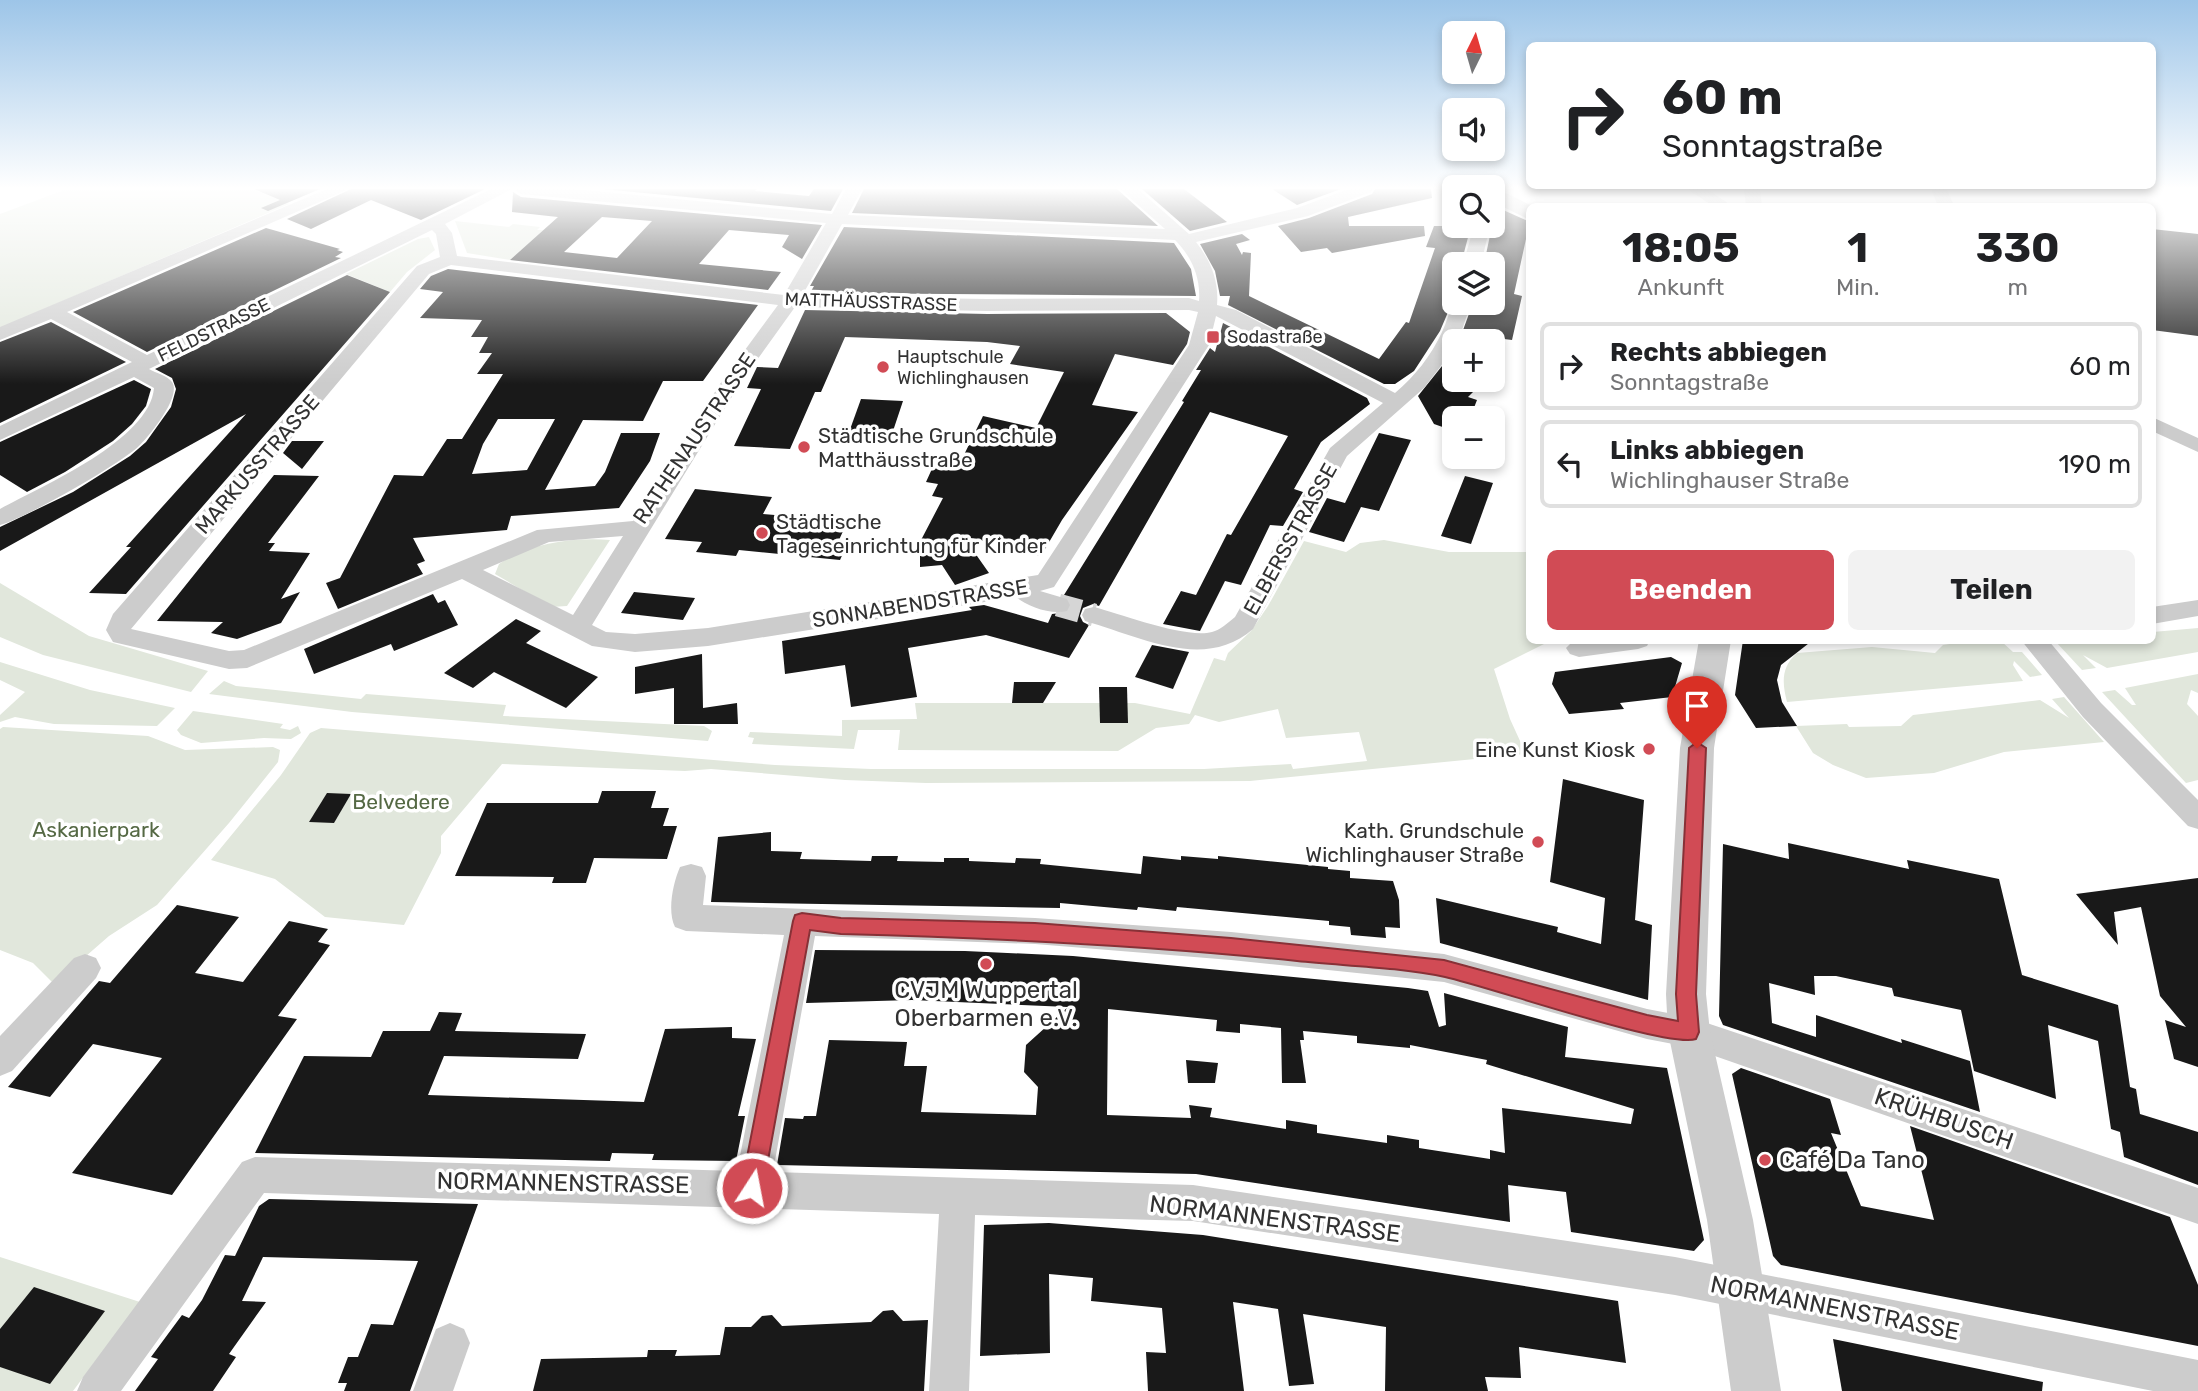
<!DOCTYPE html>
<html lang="de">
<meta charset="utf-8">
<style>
body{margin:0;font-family:Rubik,sans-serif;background:#f2f2f2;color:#202124;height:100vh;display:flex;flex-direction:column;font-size:26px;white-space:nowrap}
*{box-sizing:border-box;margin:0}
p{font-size:23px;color:#757577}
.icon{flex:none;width:38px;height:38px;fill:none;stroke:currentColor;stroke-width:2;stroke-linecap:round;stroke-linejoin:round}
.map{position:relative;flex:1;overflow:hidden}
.details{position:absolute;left:1526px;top:203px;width:630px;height:441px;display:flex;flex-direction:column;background:#fff;border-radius:10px;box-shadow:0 4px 10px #0003}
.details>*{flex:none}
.hud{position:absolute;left:1526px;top:42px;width:630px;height:147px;border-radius:10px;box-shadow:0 4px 10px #0003;background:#fff;color:#202124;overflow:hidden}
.needle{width:46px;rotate:5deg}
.buttons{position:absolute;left:1442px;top:21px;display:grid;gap:14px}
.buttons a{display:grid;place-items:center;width:63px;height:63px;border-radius:10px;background:#fff;box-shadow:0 4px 10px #0003;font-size:35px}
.pin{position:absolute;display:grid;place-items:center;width:60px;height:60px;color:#fff;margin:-72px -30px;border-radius:50% 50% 50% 0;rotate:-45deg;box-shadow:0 0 7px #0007}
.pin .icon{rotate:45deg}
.me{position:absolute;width:77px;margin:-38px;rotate:11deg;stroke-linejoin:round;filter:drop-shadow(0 0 5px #0008)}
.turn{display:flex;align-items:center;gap:24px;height:147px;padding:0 21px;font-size:32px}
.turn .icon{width:91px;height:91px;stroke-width:2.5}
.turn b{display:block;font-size:49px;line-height:60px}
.eta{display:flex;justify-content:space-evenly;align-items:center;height:119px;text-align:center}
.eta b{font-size:42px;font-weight:700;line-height:49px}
.action{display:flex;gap:14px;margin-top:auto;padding:14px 21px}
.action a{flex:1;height:80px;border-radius:10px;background:#d14b55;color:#fff;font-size:28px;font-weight:700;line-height:80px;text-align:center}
.action a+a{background:#f2f2f2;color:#202124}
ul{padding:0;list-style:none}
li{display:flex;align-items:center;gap:21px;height:88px;margin:0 14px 10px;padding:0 7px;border:4px solid #e0e0e0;border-radius:10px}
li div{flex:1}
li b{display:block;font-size:26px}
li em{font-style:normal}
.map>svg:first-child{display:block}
.green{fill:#e1e7dc}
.building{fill:#191919;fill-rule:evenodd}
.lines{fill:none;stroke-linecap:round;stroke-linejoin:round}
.minor-tunnel{stroke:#d6d6d6;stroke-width:23;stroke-dasharray:23 11;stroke-linecap:butt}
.minor{fill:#ccc;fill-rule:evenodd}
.tertiary{fill:#ccc;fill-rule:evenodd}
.route{fill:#d14b55;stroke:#883137;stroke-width:2}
.poi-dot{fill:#d14b55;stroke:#fff;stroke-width:2.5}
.labels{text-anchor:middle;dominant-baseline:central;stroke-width:7;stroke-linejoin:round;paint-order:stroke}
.far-street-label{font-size:18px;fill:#323232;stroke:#fff}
.far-poi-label{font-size:18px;fill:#323232;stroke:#fff;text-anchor:start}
.poi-label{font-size:21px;fill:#323232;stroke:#fff;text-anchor:start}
.street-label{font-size:21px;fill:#323232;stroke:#fff}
.park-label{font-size:21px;fill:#556944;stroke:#fff}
.near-poi-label{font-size:24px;fill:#323232;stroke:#fff}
.near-street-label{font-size:24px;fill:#323232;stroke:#fff}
</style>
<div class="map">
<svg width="2198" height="1391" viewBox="0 0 2198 1391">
<rect width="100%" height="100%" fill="#fff"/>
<g class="green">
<polygon points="67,189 252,189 289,204 0,328 0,214"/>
<polygon points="455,221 509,227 513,224 540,227 537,230 544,230 510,260 467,253"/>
<polygon points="429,237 435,250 407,272 390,292 346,274 418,239"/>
<path d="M610,540L567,606L551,607L495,574L499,564C529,543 574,537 610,540Z"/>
<polygon points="1384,540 1449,552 1529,552 1530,640 1550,641 1494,669 1510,719 1526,754 1250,781 926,783 845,780 711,769 685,771 502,764 441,836 441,853 404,925 325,917 275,879 211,860 281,775 310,733 321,728 775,765 871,769 1204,769 1291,764 1293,769 1367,761 1359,732 1286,738 1278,709 1219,722 1195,715 1189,724 1156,728 1118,751 898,750 900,730 858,730 854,749 752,744 754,738 748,737 750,732 842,736 842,720 917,719 915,703 1135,703 1190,714 1214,658 1225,661 1228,653 1251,631 1268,606 1304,541 1346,552 1360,543"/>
<polygon points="0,583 89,636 208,671 191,692 43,655 0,637"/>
<polygon points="2198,628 2198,652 2107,668 2083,655 2096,668 2082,670 2056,642 2152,640 2153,632"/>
<path d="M1975,640L2001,641L2013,652H2022L2042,675L2030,677L2014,661L2013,665L2023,681L1787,702C1782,683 1781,667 1797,653L1872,647L1935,653L1943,645Z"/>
<polygon points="0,662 90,690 175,708 157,726 54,724 15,717 0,722 0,715 25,692 0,680"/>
<polygon points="2198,674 2198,693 2191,690 2187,704 2198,716 2198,780 2186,783 2102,692 2115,690 2132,705 2136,705 2125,688"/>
<polygon points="224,681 236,686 361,699 366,694 506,705 503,716 704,726 712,731 708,741 352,712 209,694"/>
<polygon points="2064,697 2104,742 2004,752 1934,773 1866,778 1833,765 1813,753 1796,726 1847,724 1849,727 1901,726 1913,715 2040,700 2069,718 2052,699"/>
<polygon points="193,711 283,724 280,728 290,730 298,726 301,733 291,739 264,738 201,743 181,735 177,730"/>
<polygon points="3,727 148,736 185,750 273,747 280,750 278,762 229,823 157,905 109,936 54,984 33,963 0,950 0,729"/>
<polygon points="0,1257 140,1302 73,1391 0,1391"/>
</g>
<g class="building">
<polygon points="254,189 320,189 268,211 261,208 280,200"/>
<polygon points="351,189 485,189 421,220 371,200 311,229 287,219"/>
<polygon points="603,189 757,189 755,191 809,196 814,189 843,189 831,211"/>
<polygon points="864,189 1117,189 1158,226 852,213"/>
<polygon points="1142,189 1184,189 1227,222 1190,231"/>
<polygon points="1272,189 1341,189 1297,205"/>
<polygon points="1375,189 1431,189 1432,198 1348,217 1349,226 1424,226 1425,236 1332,253 1327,248 1301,252 1278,226 1309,218 1372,194"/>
<path d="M513,192L521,197L822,225L802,259L782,247L789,235L729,230L699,264L781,272L768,290L510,260L558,217L512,212ZM602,217L652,221L617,258L564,252Z"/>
<polygon points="1501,209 1530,222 1530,241 1526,239 1514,294 1522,296 1512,340 1504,339 1502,349 1493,349 1493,341 1459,341 1473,303 1493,303 1493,264 1484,264 1492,226 1497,226"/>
<polygon points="1434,226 1471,226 1461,264 1454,264 1454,298 1440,331 1414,371 1395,384 1384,384 1228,305 1230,296 1220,296 1215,271 1200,244 1242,234 1250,240 1236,244 1242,255 1243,252 1251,253 1249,296 1379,359 1406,322 1409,323 1435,248 1426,247"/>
<polygon points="844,227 1174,243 1191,269 1196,296 810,293 814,286 810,286"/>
<polygon points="266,228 340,249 337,250 343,252 335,257 341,258 147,352 73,312"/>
<polygon points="2152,229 2198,234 2198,336 2152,330"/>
<path d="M448,269L758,305L703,381H663L643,421L583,420L545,490L595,486L605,472L621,433H660L650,461L619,508L511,516L507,530L413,538L425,561L417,564L423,574L338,609L326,583L340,578L394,475L423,476L447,439H462L503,374H477L492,353H479L488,337H471L482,320L420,318L443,292L420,289L431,276ZM498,419H555L527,470L472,474L483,444Z"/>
<polygon points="347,275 390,292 126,594 89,593 131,547 126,547 246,414 0,551 0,527 73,492 130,456 146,442 171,407 176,389 172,378 155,369"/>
<polygon points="805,310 987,314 1166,313 1190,332 1187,344 1173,365 1115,354 1092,405 1138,412 1062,520 1041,556 963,536 989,573 955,585 942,565 920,567 920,542 943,498 932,496 938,484 926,482 936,460 960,463 983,416 1036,428 1064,372 1010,364 1020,346 987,342 845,337 821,392 815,392 790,449 734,446 761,389 747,388 757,367 778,368"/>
<polygon points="51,322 126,362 0,423 0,342"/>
<polygon points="1223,323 1367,398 1370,404 1321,442 1294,489 1303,492 1283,526 1270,525 1241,585 1225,581 1200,631 1163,624 1181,591 1196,595 1227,534 1231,535 1288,436 1210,412 1099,606 1093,604 1083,608 1080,616 1083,622 1089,625 1069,658 986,635 908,648 917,697 851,707 845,665 785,674 782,641 972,610 969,607 984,605 1048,623 1052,614 1069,612 1072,604 1069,598 1064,595 1184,402 1182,401 1201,370 1196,370 1210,348 1215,352"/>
<polygon points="1454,351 1454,380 1485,380 1468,397 1477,400 1470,418 1454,418 1454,431 1434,424 1418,396"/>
<polygon points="134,380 151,389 146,406 132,424 113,441 65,472 27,492 0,475 0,442"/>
<polygon points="861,399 903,401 891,437 848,435"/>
<polygon points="1379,433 1411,440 1379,511 1361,507 1344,542 1309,532 1327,498 1345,503"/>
<polygon points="292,441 324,441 302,469 283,453"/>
<polygon points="274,475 319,476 268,543 275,543 269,551 310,553 281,599 300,592 281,623 237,639 211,633 223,622 157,621"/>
<polygon points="1465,476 1493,483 1471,544 1441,536"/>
<polygon points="695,489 772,497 763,514 810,518 849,518 839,540 849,540 840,560 739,550 736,556 696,552 702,542 665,539"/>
<polygon points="634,592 695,598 683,620 621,613"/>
<polygon points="433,594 438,603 445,600 458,625 394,651 391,644 314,674 304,649"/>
<polygon points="516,619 541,631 526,643 598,677 566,708 494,672 473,688 444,673"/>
<polygon points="1743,640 1813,640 1781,665 1777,680 1782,702 1797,726 1756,728 1735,695"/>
<polygon points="1152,645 1189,652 1173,689 1135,677"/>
<polygon points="702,654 703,708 737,703 738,724 674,724 674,688 635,694 635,667"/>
<polygon points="1671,657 1682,663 1672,697 1620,703 1624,709 1569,714 1552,684 1555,672"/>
<polygon points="1014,682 1056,682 1043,703 1012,703"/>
<polygon points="1099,687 1127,687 1128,723 1100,723"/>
<polygon points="1563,779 1644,800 1635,920 1652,925 1648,1000 1440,943 1436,898 1558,927 1557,932 1601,944 1605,898 1550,882"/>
<polygon points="602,791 656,791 651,808 669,808 663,826 677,826 667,859 594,858 586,883 552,883 554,877 455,876 487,803 598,803"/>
<polygon points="327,793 351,794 334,823 309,822"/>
<polygon points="771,832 771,851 802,852 800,859 871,861 872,856 898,856 897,861 944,862 944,858 969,858 969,861 1015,863 1016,858 1041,859 1040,864 1141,874 1143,856 1181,860 1181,856 1218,859 1218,856 1328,867 1328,869 1350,871 1350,878 1393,881 1399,900 1400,928 1385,927 1386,938 1351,935 1350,927 1329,925 1329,921 1177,907 1176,911 1138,907 1137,910 1060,903 1060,908 711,902 718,837"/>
<polygon points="1788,843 1909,869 1907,860 1999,879 2022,975 2118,1005 2130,1087 2136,1089 2140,1114 2198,1132 2198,1185 2124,1157 2120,1132 2111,1129 2098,1041 2048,1025 2056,1099 1974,1071 1961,1010 1894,996 1892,988 1836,976 1814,976 1815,995 1769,983 1772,1023 1816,1037 1816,1015 1902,1043 1901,1039 1970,1061 1980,1112 1723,1025 1719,1016 1723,844 1789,859"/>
<polygon points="2198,878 2198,1067 2174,1059 2165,1020 2186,1027 2160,996 2141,907 2114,912 2118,945 2076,894"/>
<polygon points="177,905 239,917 195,973 243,982 289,921 328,929 318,942 330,945 278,1016 297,1019 172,1195 72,1173 162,1058 93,1044 50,1097 8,1087 99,981 110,983"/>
<path d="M815,950L965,951L1073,956L1408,988L1428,991L1439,1027L1446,1025L1444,993L1568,1027L1565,1057L1667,1068L1704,1240L1694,1251L1571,1232L1566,1192L1508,1185L1510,1222L1196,1174L777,1165L785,1118L803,1119L804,1116H816L829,1040L907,1042L904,1066H927L921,1112L1036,1115L1038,1087L1024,1072L1026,1045L1068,1007L912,1000L806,1003ZM1108,1009L1217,1020L1216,1031L1240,1033V1024L1281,1028L1282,1083H1306L1300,1040H1304L1303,1031L1357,1036V1043L1410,1048V1045L1487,1060L1486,1064L1634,1109L1631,1124L1502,1108L1505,1153L1490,1150V1159L1419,1148V1140L1387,1135V1143L1317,1133V1125L1286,1120V1129L1210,1117L1212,1108L1189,1105L1191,1118L1107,1115Z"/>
<polygon points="439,1012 462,1013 455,1031 586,1034 578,1059 444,1056 428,1095 644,1102 665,1029 732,1027 732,1038 756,1039 738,1116 745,1116 736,1161 652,1160 654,1154 612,1153 610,1161 255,1153 304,1056 371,1057 383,1031 430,1031"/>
<polygon points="1186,1060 1218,1063 1215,1083 1188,1083"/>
<polygon points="1741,1068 1830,1099 1841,1135 1831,1133 1861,1206 1934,1220 1910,1126 2170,1217 2198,1285 2198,1346 1781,1265 1773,1256 1732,1074"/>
<polygon points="269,1199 478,1204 410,1391 344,1391 347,1383 338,1383 348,1357 358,1357 371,1324 393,1325 418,1261 263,1257 242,1301 266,1302 229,1354 236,1357 213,1391 135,1391 158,1359 151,1357 182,1315 189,1318 202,1300 225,1255 235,1256 259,1206"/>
<polygon points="1049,1223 1203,1235 1618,1301 1626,1363 1519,1347 1521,1378 1485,1377 1488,1391 1385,1391 1386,1327 1303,1314 1314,1384 1289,1386 1278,1309 1233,1302 1244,1391 1148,1391 1146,1352 1166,1353 1162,1308 1091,1301 1093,1278 1049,1274 1050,1353 980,1356 984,1225"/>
<polygon points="34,1287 105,1311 50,1384 0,1367 0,1329"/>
<polygon points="893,1310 903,1321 928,1320 924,1391 533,1391 541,1359 647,1357 648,1350 677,1350 675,1356 720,1355 725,1327 751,1327 762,1316 772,1315 782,1326 871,1322 883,1311"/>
<polygon points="1833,1339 2043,1382 2042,1391 1842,1391"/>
</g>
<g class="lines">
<polyline class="minor-tunnel" points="1058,605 1094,615"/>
<g class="minor">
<path d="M327,189H349L67,312L147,355L491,189H512L445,224L452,233L457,256L784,295L826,223L521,194L513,189H574L832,214L846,189H862L848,215L1165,229L1120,189H1138L1189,234L1297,208L1349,189H1373L1371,192L1308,216L1196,242C1211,261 1219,281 1217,305L1236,310L1395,393C1415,376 1431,356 1442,332C1447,322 1449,311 1454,301L1471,303L1462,330L1450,354L1424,388L1347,456L1253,629C1204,672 1139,636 1085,621L1082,615L1085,609L1094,607C1121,614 1186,639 1212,632C1220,630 1228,623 1235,617L1330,448L1383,403L1216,316L1209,345L1054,587L1040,591L1067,599L1070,605L1067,611C1051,615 1028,607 1016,597L708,646L635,652L592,646L462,579L247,668L229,669L113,642L106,630L113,614L417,266L440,257L436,234L432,230L149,369C156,373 168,376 172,382C182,396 150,435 139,446C120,464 26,518 0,525V509C42,486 150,440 154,388L134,377L0,440V426L132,362L51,319L0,340V327ZM842,224L1175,240C1191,256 1201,277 1199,301L1189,298L987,299L802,296ZM451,265L778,305L720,384L633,521L537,530L244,650L229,651L131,629L429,274ZM795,307L987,311L1189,310L1198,312L1189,345L1038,575L708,628L635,634L606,632L592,625L739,385ZM623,536L573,615L483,570L549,542Z"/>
<polygon points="1687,189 1707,189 1732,206 1713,206"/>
<polygon points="1744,189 1760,189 1762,206 1746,206"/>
<polygon points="1931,189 1947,189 1954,206 1938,206"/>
<polygon points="1474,226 1490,226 1481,264 1463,264"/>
<polygon points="2152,417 2198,438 2198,452 2152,431"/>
<polygon points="2198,600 2198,616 2152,624 2152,607"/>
<polygon points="1574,640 1650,640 1647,646 1638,649 1579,657 1570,654 1566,648"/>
<polygon points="2021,640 2048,640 2101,703 2198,800 2198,829 2188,826 2083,717"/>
<path d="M691,864L702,867L706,876L703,905L1035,918L1231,932L1444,954L1647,1009L1689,1017L2198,1188V1224L1689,1047L1647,1039L1444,982L1231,960L1035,944L815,936L773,1172L1193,1185L1675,1257L2198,1360V1391H2153L1675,1295L1193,1221L975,1215L969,1391H929L939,1214L264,1193L121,1391H77L83,1377L242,1162L255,1157L737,1171L784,935L686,931L675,927C667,911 673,883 680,867Z"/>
<polygon points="85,954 96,958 101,968 96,978 12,1071 0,1076 0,1036 74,958"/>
<polygon points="450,1323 464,1329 470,1343 453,1391 413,1391 436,1329"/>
</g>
<g class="tertiary">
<polygon points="1493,189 1500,190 1532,206 1530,206 1530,220 1493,202"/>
<polygon points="1699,640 1731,640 1714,748 1706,994 1710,1032 1753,1220 1781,1391 1731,1391 1707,1220 1668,1032 1666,994 1680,748"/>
</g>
</g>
<linearGradient id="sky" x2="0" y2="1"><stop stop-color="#9dc5e8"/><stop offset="0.49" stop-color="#fff"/><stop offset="1" stop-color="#fff" stop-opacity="0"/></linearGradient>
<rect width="2198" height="384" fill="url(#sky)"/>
<path class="route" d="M1697,742L1706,748L1696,994L1699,1032L1696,1039C1669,1049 1487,986 1445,977C1397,967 1346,966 1297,961C1145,945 994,938 841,934L810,930L763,1188L760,1196L752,1199L744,1196L741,1188L793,921L795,915L802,913L841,918L1035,923L1231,938L1444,960L1647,1015L1678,1021L1676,994L1689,748Z"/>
<g class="poi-dot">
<rect x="1206" y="330" width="14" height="14" rx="3.5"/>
<circle cx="883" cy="367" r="7"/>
<circle cx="804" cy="447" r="7"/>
<circle cx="762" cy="533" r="7"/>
<circle cx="1649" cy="749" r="7"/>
<circle cx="1538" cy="842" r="7"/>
<circle cx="986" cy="964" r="7"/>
<circle cx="1765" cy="1160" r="7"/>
</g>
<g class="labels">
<g class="far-street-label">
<text transform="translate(871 302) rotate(2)">MATTHÄUSSTRASSE</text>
<text transform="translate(214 330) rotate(-26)">FELDSTRASSE</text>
</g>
<g class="far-poi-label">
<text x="1227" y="337">Sodastraße</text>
<text x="897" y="357">Hauptschule<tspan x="897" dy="21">Wichlinghausen</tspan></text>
</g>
<g class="poi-label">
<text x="818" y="435">Städtische Grundschule<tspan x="818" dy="24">Matthäusstraße</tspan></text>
<text x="776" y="521">Städtische<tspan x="776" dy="24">Tageseinrichtung für Kinder</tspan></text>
<text x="1635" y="749" text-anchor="end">Eine Kunst Kiosk</text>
<text x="1524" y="830" text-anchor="end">Kath. Grundschule<tspan x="1524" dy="24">Wichlinghauser Straße</tspan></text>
</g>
<g class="street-label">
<text transform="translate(694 438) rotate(-56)">RATHENAUSTRASSE</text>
<text transform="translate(257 464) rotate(-49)">MARKUSSTRASSE</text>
<text transform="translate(1290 539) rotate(-61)">ELBERSSTRASSE</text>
<text transform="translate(920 603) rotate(-9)">SONNABENDSTRASSE</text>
</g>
<g class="park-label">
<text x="401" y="801">Belvedere</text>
<text x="96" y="829">Askanierpark</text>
</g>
<g class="near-poi-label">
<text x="986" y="990">CVJM Wuppertal<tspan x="986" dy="28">Oberbarmen e.V.</tspan></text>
<text x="1779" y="1160" text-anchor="start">Café Da Tano</text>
</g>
<g class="near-street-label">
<text transform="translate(1944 1119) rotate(19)">KRÜHBUSCH</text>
<text transform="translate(563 1183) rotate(1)">NORMANNENSTRASSE</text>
<text transform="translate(1275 1219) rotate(7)">NORMANNENSTRASSE</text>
<text transform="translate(1835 1308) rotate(11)">NORMANNENSTRASSE</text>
</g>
</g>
</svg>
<div class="buttons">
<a><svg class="needle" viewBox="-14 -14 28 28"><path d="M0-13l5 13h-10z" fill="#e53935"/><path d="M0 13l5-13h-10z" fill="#757577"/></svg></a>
<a><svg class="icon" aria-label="sound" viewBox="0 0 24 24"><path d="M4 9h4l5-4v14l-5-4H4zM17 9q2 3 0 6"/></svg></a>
<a><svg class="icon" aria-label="search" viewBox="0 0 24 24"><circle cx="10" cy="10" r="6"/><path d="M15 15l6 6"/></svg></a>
<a><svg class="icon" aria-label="layers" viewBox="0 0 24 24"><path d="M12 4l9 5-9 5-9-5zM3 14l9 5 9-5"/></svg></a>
<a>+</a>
<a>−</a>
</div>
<div class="pin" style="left:1697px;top:748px;background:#d93025"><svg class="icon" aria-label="arrive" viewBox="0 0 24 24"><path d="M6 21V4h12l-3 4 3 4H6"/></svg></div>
<svg class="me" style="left:752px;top:1188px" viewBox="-20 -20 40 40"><circle r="17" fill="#d14b55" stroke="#fff" stroke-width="3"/><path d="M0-11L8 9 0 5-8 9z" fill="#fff"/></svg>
<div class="hud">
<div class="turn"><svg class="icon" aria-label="right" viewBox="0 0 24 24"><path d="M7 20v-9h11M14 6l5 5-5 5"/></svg><div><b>60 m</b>Sonntagstraße</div></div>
</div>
<section class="details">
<div class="eta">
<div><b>18:05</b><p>Ankunft</p></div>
<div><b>1</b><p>Min.</p></div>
<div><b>330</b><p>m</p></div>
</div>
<ul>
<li><svg class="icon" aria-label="right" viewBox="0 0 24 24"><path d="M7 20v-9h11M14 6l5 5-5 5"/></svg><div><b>Rechts abbiegen</b><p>Sonntagstraße</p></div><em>60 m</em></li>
<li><svg class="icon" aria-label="left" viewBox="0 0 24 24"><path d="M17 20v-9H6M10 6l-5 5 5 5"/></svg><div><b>Links abbiegen</b><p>Wichlinghauser Straße</p></div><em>190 m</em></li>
</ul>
<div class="action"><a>Beenden</a><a>Teilen</a></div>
</section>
</div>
